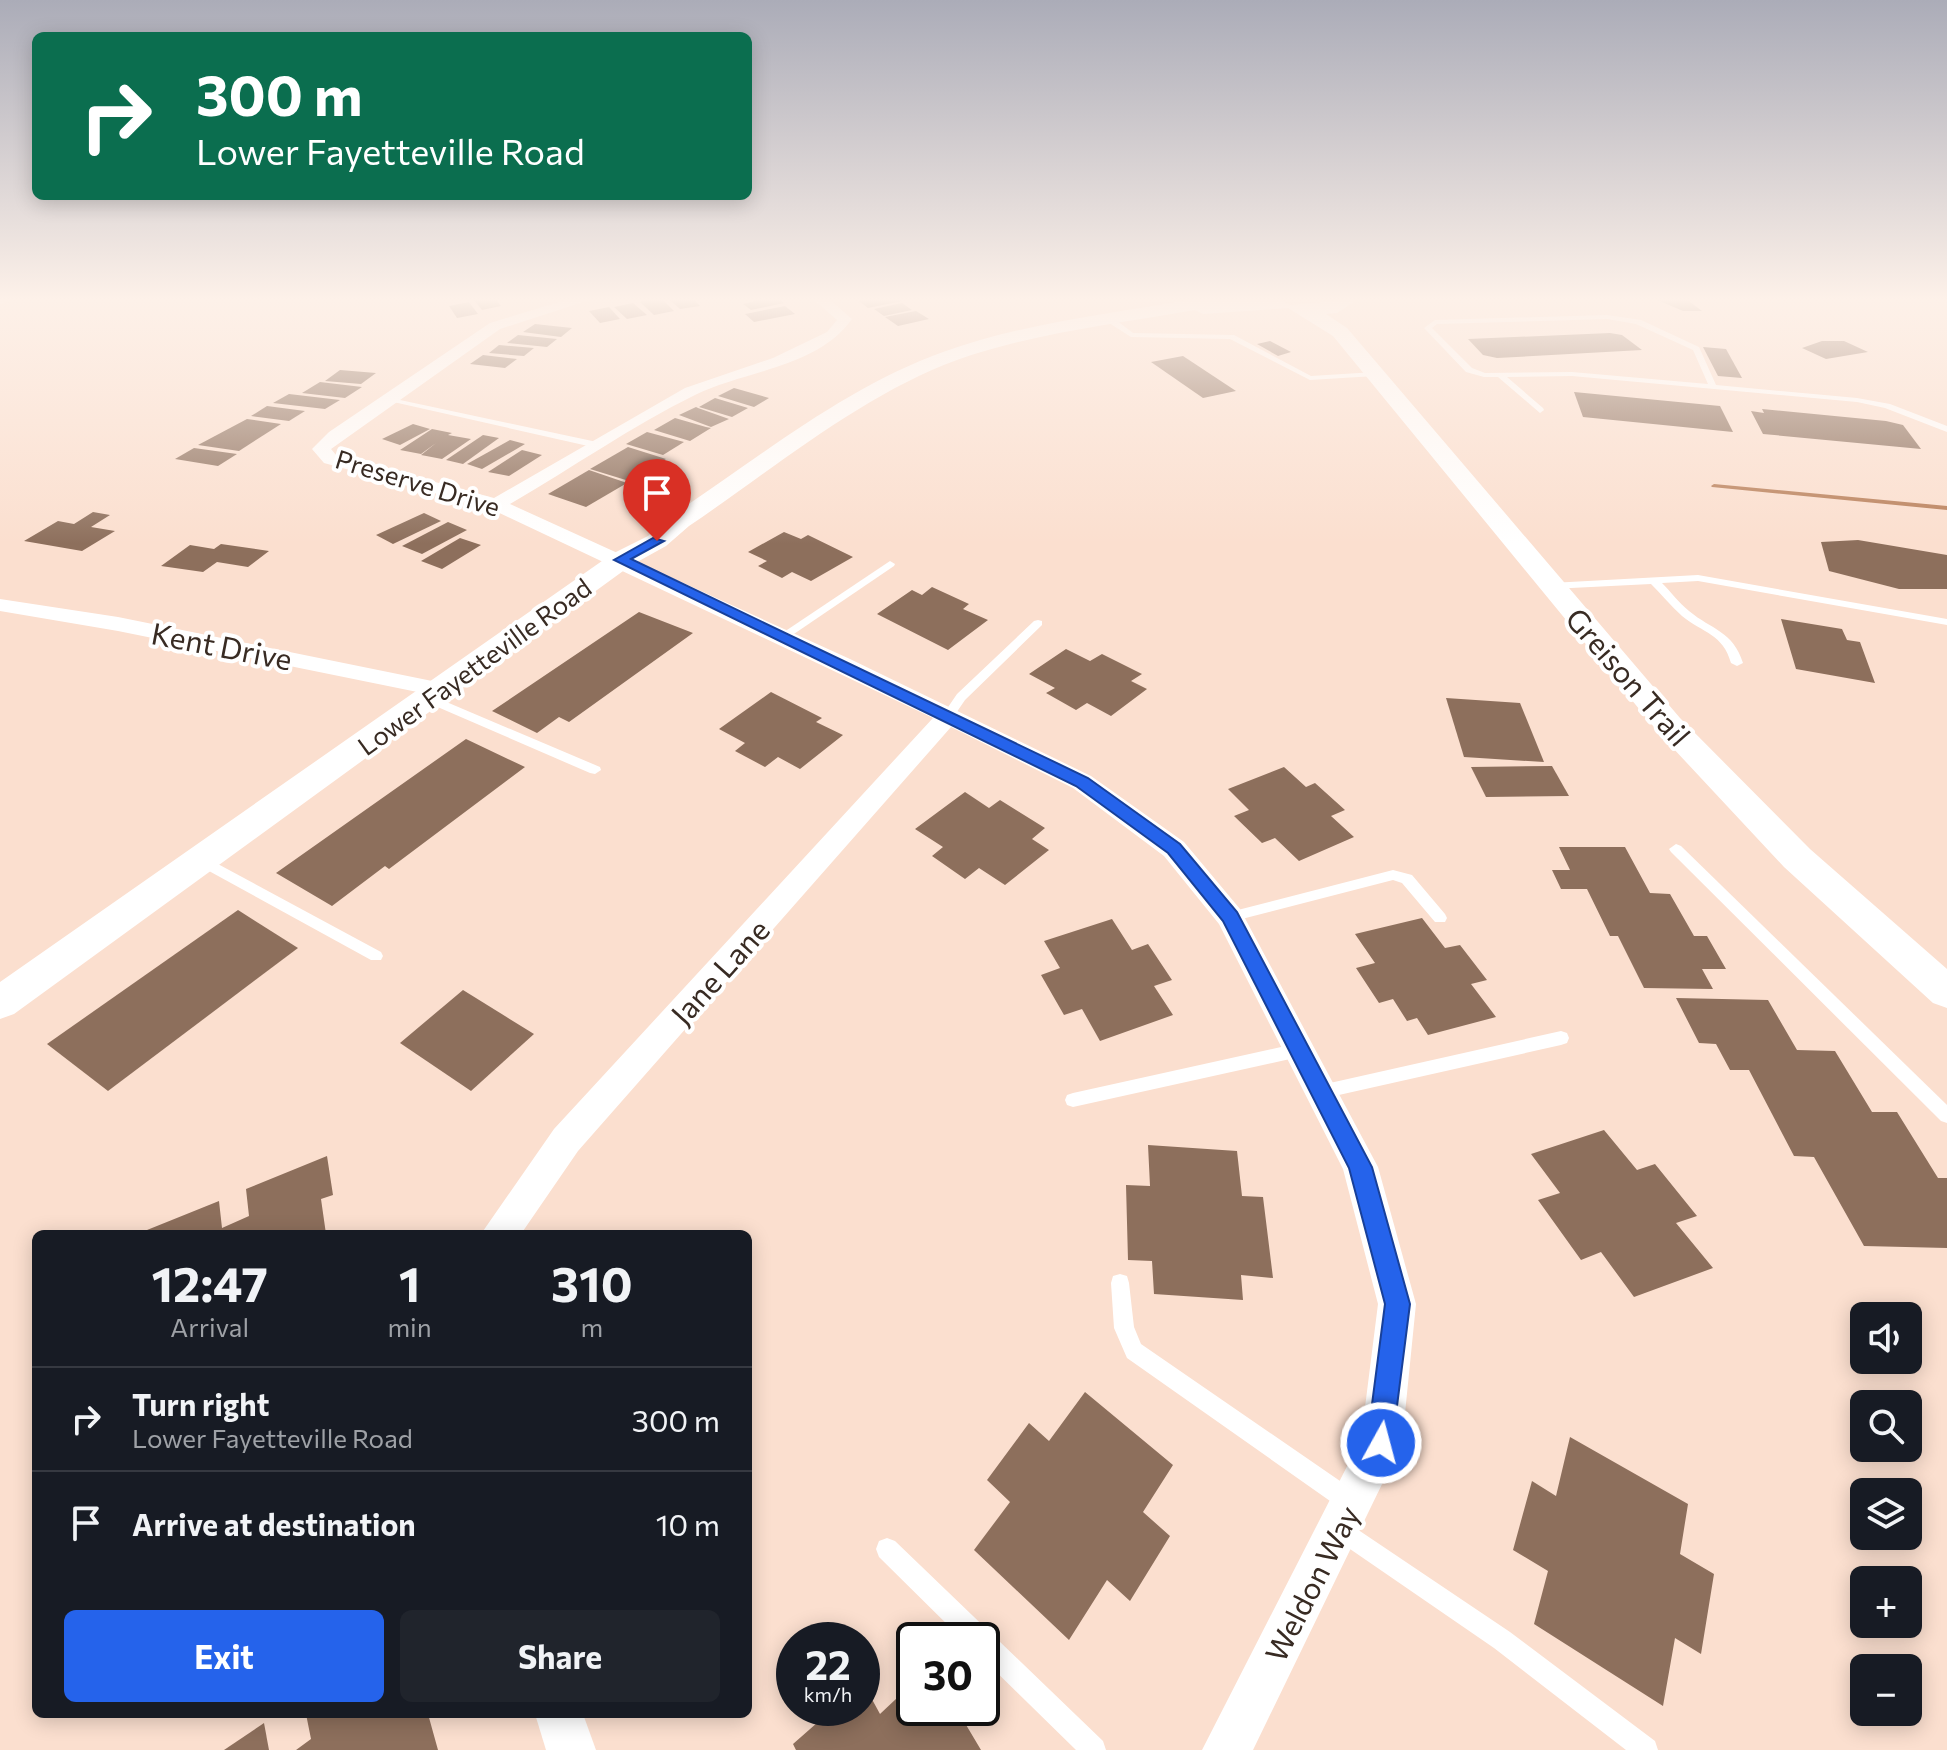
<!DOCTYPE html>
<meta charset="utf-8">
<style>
body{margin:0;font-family:Commissioner,sans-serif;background:#20242c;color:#f1f3f6;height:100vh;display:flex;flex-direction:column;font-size:30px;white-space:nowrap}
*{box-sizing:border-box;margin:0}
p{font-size:26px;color:#9ea1a6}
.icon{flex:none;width:44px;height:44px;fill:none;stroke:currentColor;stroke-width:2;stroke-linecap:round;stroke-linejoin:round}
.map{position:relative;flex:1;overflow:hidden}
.drawer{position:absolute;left:32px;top:1230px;width:720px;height:488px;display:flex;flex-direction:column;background:#171b24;border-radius:12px;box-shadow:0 4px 20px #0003}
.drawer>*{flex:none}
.banner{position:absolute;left:32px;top:32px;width:720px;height:168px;border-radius:12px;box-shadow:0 4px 20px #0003;background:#0b6e4f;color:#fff;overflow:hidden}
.fabs{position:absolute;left:1850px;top:1302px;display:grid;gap:16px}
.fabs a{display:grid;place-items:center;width:72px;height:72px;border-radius:12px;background:#171b24;box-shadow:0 4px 20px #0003;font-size:40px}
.speed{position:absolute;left:776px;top:1622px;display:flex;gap:16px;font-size:40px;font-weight:700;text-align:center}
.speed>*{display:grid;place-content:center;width:104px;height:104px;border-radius:50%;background:#171b24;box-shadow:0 4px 20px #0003;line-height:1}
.speed small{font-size:20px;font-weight:400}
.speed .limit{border:4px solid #111;border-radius:12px;background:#fff;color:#111}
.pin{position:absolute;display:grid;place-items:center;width:68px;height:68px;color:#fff;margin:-82px -34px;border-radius:50% 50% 50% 0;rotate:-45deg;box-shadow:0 0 8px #0007}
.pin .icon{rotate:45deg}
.me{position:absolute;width:88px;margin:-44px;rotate:7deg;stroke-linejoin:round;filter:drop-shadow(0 0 6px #0008)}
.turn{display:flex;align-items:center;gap:28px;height:168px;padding:0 32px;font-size:36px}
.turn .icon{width:104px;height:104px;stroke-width:2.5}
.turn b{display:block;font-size:56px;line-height:68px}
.eta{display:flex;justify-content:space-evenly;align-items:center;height:136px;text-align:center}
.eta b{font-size:48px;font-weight:700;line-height:56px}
.cta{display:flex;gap:16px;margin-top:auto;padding:16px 32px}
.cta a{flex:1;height:92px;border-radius:12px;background:#2563eb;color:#fff;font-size:32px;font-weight:700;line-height:92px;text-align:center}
.cta a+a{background:#20242c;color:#f1f3f6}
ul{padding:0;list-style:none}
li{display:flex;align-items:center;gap:24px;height:104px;padding:0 32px;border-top:2px solid #363941}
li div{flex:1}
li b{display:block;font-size:30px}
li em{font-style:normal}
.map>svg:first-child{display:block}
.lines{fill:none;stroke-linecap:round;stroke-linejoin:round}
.stream{fill:#b87e58;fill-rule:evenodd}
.building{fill:#8d6f5c}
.service{fill:#fff;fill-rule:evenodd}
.minor{fill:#fff;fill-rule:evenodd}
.tertiary{fill:#fff;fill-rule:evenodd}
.route{fill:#2563eb;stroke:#184099;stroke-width:2}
.labels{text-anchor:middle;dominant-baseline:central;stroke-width:8;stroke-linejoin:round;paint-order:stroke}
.far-street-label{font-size:26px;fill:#382b23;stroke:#fff}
.street-label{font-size:30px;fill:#382b23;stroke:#fff}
</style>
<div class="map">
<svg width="1947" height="1750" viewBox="0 0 1947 1750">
<rect width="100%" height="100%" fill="#fbdfcf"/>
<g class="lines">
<polygon class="stream" points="1714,484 1947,506 1947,510 1712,487 1711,486"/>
</g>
<g class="building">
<polygon points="473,299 495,299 501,306 482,310"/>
<polygon points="652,299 662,299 674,311 654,315 640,302"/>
<polygon points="669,299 693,299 700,306 680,309"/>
<polygon points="763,299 778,299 784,303 751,310 743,304"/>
<polygon points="869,299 902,299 902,301 868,308 859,301"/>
<polygon points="1655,299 1686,299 1702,311 1683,311"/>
<polygon points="469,302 478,314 457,318 449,306"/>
<polygon points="633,303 647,315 627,319 614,307"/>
<polygon points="902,303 912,310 884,316 874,309"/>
<polygon points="785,306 795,314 754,322 745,314"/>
<polygon points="609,307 620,319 600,323 589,311"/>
<polygon points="916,311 929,319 898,326 885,317"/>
<polygon points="535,324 572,328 561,337 523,332"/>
<polygon points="1610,333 1622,335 1642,350 1497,358 1483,355 1468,339"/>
<polygon points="518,335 557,339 547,347 507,343"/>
<polygon points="1270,341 1291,352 1278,356 1257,344"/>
<polygon points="1822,341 1844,341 1868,352 1826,359 1802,348"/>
<polygon points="499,345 534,348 524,356 489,353"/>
<polygon points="1703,347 1726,349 1742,378 1718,376"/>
<polygon points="483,355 517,359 505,368 470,364"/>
<polygon points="1183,356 1236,391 1203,398 1151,362"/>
<polygon points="340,370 376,373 361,384 325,381"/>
<polygon points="320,382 362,387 345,398 302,393"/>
<polygon points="734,388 769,398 754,407 718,396"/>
<polygon points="1574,392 1720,406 1733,432 1583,417"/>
<polygon points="289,394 340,400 325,409 273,403"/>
<polygon points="715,398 748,408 732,417 699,407"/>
<polygon points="267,406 305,411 289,421 251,416"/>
<polygon points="696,407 698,408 729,419 711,427 679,415"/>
<polygon points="1762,409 1886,421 1903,425 1921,449 1763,434 1751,411 1764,413"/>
<polygon points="675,418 706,427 711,428 690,441 654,430"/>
<polygon points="247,419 281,424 239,451 198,445"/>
<polygon points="413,424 430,429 400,445 382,439"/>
<polygon points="432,429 452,433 448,435 471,439 442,459 421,455 436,443 421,454 400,450"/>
<polygon points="647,432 684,442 663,455 626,444"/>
<polygon points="483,435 499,438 463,464 446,460"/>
<polygon points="510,440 525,444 482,469 467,464"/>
<polygon points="628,447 666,459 629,481 590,469"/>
<polygon points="194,448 237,454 218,466 175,459"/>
<polygon points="522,450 542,455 509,476 488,472"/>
<polygon points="589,470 627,483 586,507 548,494"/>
<polygon points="93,512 110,515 91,527 115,531 82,551 24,541 58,521 74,524"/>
<polygon points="424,513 441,521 393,544 376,535"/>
<polygon points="448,522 467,530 422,554 402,546"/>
<polygon points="784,532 801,539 808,535 853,557 811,581 792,572 782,578 758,566 767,561 748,552"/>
<polygon points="460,538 481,545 442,569 421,561"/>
<polygon points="1858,540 1947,555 1947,589 1899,589 1829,571 1821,542"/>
<polygon points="221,544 269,551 248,567 217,562 203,572 161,566 190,545 214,549"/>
<polygon points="932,587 969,604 963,609 988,620 948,650 877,614 912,590 922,595"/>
<polygon points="639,612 693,633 569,722 559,717 537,733 492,711"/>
<polygon points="1781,619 1842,629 1847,640 1860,642 1875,683 1796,669"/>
<polygon points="1066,649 1090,661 1102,654 1142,674 1131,681 1147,689 1111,716 1087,703 1076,710 1046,693 1055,688 1029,674"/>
<polygon points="771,692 822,718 816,722 843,735 800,769 778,757 765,767 735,751 745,743 719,729"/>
<polygon points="1446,698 1520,703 1544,762 1464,757"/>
<polygon points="466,739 525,767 389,869 385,866 332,906 276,873"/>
<polygon points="1552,766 1569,796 1486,797 1471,767"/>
<polygon points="1284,767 1306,787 1315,783 1345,810 1331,816 1354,837 1299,861 1275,838 1262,843 1234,816 1249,810 1228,789"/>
<polygon points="965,792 989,808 1000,800 1045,828 1032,839 1049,850 1005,885 979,868 965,879 932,856 943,847 915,829"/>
<polygon points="1559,847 1625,847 1650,893 1670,894 1694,936 1707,936 1726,969 1702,969 1713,989 1644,988 1618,936 1610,936 1587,889 1561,889 1552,870 1570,870"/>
<polygon points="238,910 298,948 108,1091 47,1044"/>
<polygon points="1422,918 1445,948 1460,945 1487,980 1471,984 1496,1017 1428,1035 1417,1018 1407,1021 1393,999 1379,1003 1356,968 1375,963 1355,934"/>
<polygon points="1112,919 1132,950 1148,944 1172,980 1154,986 1173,1015 1100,1041 1082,1009 1064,1015 1041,975 1060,968 1044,941"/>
<polygon points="463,990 534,1034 471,1091 400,1043"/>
<polygon points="1676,998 1768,1000 1797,1050 1835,1051 1872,1112 1897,1112 1938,1178 1947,1178 1947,1248 1864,1246 1814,1157 1794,1156 1749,1070 1730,1070 1716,1044 1699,1043"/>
<polygon points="1604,1130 1637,1170 1655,1164 1697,1216 1676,1223 1713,1268 1634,1297 1601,1252 1581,1260 1538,1200 1560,1193 1531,1154"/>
<polygon points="1148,1145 1237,1151 1242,1196 1263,1197 1273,1278 1241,1275 1243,1300 1154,1294 1152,1261 1128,1260 1126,1185 1150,1186"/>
<polygon points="327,1156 333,1195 321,1199 326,1234 147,1234 147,1230 219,1201 222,1228 249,1216 246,1189"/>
<polygon points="1085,1392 1173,1465 1143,1512 1170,1536 1130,1601 1107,1580 1069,1640 974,1550 1010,1502 987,1480 1029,1423 1049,1441"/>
<polygon points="1570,1437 1688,1504 1680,1554 1714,1574 1701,1654 1675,1638 1663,1706 1534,1624 1548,1571 1513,1550 1532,1481 1556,1496"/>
<polygon points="862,1681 880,1714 914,1682 914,1708 956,1708 981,1750 796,1750 793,1744 834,1708 862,1708"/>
<polygon points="306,1714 428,1714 438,1750 296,1750 311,1739"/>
<polygon points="264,1723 269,1750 224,1750"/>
</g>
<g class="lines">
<g class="service">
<path d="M1607,315L1641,320L1699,347L1716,385L1857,398L1890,404L1947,426V432L1885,408L1857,402L1572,376L1507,377L1543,408L1544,410L1540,413L1498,377H1484L1466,372L1424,328L1435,320ZM1607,319L1636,324L1693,350L1708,384L1572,372L1485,373L1472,368L1432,328L1437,324Z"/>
<polygon points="1106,317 1112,317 1133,333 1234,335 1311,376 1375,372 1379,374 1375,376 1310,380 1230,339 1131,337 1106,321"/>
<polygon points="386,397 597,442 601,445 597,448 389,401 385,399"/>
<polygon points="890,561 895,564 894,566 788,638 784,639 778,636"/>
<path d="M1698,575L1947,619V625L1698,581L1662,583C1671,592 1679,603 1689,611C1712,630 1733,631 1743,663L1737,666L1731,663C1723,634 1703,633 1682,616C1671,606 1661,594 1651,584L1551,589L1546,586L1551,583Z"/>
<polygon points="1038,620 1042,621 1042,625 965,700 952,719 944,719 942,716 957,694 1034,621"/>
<polygon points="430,695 600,767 601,770 595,774 590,773 426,702 426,696"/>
<polygon points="1676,844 1681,846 1947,1105 1947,1123 1941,1121 1671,852 1669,849"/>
<polygon points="203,856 381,952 383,956 381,960 371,960 198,865 196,861 198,857"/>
<polygon points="1393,870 1412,875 1445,914 1447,918 1445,922 1435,922 1402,883 1393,880 1230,922 1225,921 1223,917 1225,913 1230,912"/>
<polygon points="1561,1031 1567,1033 1569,1038 1567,1043 1561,1045 1321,1099 1315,1097 1313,1092 1315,1087 1321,1085"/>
<polygon points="1299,1043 1305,1045 1307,1050 1305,1055 1299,1057 1073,1107 1067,1105 1065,1100 1067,1095 1073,1093"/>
<polygon points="1120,1274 1127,1276 1129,1283 1134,1327 1141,1344 1356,1492 1359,1500 1356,1508 1348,1511 1340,1508 1127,1358 1114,1328 1111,1283 1113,1276"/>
<polygon points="1342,1519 1510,1632 1655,1741 1658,1750 1626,1750 1494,1648 1334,1538 1331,1530 1334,1522"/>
<polygon points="887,1538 895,1541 1103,1741 1106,1750 1076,1750 982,1658 982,1640 963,1640 879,1557 876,1549 879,1541"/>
</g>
<g class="minor">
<polygon points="0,299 13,299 0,304"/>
<path d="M569,299H592L500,329L331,449L336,455L494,498L685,388L773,358L827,332L837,320L813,299H829L852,319C817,368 746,370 695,395C632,426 572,468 510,504L850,659L1091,776L1184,842L1240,909L1378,1167L1416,1304L1402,1443L1253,1750H1202L1361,1439L1378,1304L1343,1169L1219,924L1164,856L1073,788L951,727L578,1151L521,1234H481L554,1129L933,718L489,508L324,463L312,449L329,432L490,323Z"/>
<polygon points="0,599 118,617 442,683 454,690 442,697 118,631 0,611"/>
<polygon points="535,1714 583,1714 596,1750 546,1750"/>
</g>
<path class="tertiary" d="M1194,299L1281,300L1290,305L1358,299L1337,313L1326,314L1347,328L1680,718L1810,849L1947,969V1008L1933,1003L1784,867L1658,732L1333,336L1288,308L1203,314L1195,310C1116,324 1033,333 957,360C863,394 772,470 689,526L666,546L630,566L14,1014L0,1019V982L612,554L648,536L671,516C757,459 845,387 943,352C1023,323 1110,314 1194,299Z"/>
</g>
<linearGradient id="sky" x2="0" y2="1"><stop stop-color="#abacb8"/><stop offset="0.55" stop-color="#fdf1e9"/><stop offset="1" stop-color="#fdf1e9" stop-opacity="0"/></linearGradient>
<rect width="1947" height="544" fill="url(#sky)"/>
<polygon class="route" points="653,538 664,541 631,559 1088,778 1180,844 1237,912 1372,1167 1410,1304 1391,1453 1381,1457 1371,1453 1367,1443 1385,1304 1349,1168 1223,921 1168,853 1076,786 614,560"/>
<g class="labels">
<g class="far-street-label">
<text transform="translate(418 482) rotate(17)">Preserve Drive</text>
<text transform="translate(474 666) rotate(-36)">Lower Fayetteville Road</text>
</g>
<g class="street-label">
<text transform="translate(222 645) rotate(11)">Kent Drive</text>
<text transform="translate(1629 676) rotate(49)">Greison Trail</text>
<text transform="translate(719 971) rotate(-48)">Jane Lane</text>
<text transform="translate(1311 1583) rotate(-63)">Weldon Way</text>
</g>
</g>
</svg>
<div class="fabs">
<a><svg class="icon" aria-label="sound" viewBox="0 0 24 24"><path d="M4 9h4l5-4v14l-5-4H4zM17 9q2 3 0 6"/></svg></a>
<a><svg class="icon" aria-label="search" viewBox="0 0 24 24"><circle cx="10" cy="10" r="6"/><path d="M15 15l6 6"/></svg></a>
<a><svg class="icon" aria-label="layers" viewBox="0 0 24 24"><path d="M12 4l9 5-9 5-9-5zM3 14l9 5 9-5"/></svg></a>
<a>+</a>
<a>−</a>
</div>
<div class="speed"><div>22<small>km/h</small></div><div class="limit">30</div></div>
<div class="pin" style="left:657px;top:541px;background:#d93025"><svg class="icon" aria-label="arrive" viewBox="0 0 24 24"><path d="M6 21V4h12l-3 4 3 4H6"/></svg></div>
<svg class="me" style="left:1381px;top:1443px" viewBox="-20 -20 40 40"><circle r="17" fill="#2563eb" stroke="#fff" stroke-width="3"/><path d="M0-11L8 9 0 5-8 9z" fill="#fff"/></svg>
<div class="banner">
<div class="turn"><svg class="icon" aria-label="right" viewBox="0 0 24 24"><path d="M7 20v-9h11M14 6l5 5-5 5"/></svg><div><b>300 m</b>Lower Fayetteville Road</div></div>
</div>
<section class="drawer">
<div class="eta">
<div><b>12:47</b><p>Arrival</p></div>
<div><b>1</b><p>min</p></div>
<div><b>310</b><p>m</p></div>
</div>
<ul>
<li><svg class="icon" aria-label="right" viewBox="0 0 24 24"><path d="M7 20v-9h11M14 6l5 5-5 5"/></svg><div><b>Turn right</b><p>Lower Fayetteville Road</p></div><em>300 m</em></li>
<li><svg class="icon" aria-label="arrive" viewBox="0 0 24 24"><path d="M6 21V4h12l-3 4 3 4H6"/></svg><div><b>Arrive at destination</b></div><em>10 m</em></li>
</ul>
<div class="cta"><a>Exit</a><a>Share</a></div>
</section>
</div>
